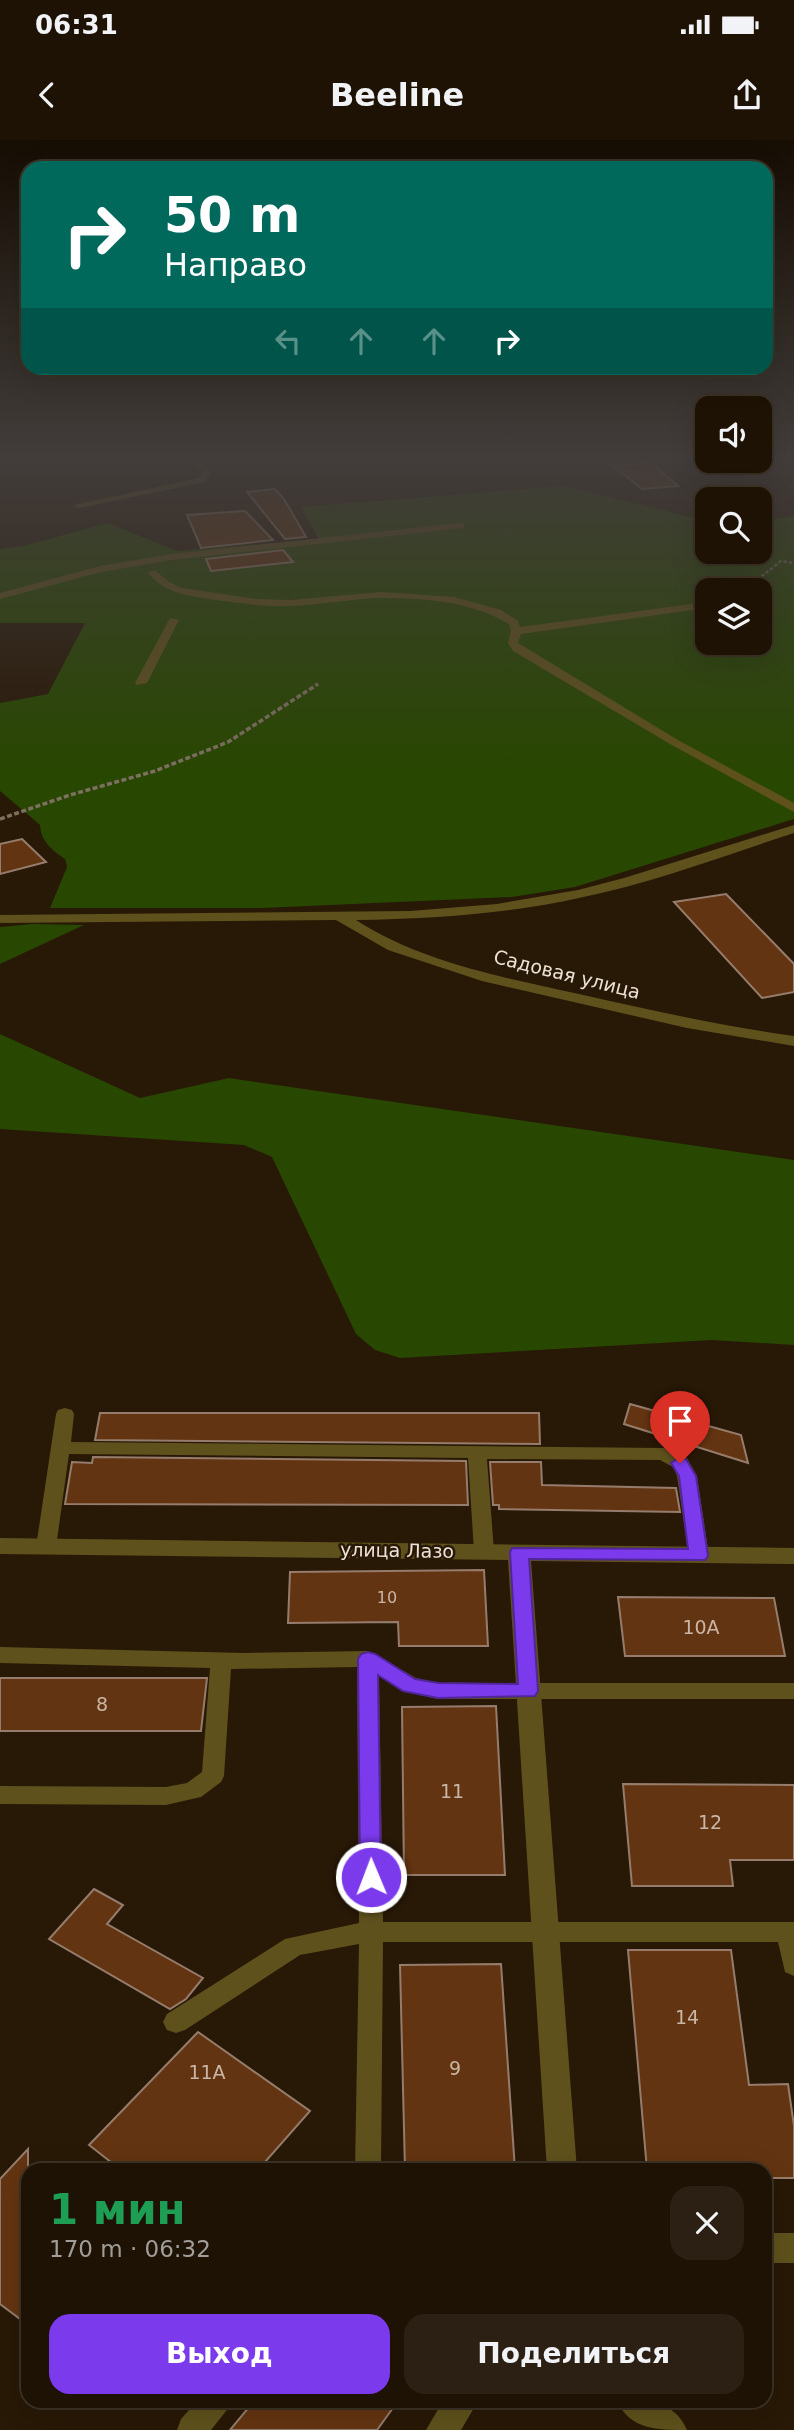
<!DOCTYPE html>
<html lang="ru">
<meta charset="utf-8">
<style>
body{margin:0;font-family:"DejaVu Sans",sans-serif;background:#2b2013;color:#f1f3f6;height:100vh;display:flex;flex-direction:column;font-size:26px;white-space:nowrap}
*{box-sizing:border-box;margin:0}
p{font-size:23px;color:#a19e9a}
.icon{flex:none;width:38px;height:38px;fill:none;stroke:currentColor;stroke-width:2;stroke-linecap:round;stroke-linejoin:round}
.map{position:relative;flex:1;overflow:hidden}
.sheet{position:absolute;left:21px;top:2023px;width:751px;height:245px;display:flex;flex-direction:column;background:#1e1204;border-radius:21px;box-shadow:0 7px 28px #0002,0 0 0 2px #3c3226}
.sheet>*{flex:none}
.banner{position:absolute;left:21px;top:21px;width:752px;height:214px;border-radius:21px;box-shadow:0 7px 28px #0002,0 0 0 2px #3c3226;background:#00695c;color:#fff;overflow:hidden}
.controls{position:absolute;left:695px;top:256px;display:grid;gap:14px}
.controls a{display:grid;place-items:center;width:77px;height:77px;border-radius:14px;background:#1e1204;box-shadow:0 7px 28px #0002,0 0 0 2px #3c3226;font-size:35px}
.pin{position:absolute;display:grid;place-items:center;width:60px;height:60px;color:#fff;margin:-72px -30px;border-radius:50% 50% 50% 0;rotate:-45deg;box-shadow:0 0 7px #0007}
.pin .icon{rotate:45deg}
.me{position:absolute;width:77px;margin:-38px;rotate:359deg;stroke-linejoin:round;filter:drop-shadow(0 0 5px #0008)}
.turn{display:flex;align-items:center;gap:24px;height:147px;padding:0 28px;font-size:32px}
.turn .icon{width:91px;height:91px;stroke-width:2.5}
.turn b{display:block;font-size:49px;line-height:60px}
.lanes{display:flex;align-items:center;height:66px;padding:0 28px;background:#0003;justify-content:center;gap:35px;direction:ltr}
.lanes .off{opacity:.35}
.round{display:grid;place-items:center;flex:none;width:74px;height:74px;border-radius:21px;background:#2b2013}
.overview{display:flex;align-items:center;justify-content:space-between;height:119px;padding:0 28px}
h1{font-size:42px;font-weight:800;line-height:52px;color:#1e9e55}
.cta{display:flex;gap:14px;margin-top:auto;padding:14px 28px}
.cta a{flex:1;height:80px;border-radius:21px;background:#7c3aed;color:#fff;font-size:28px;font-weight:800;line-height:80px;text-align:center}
.cta a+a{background:#2b2013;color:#f1f3f6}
.status{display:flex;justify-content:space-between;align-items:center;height:49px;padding:0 35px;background:#1e1204;direction:ltr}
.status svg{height:19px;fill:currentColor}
header{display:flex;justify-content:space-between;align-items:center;height:91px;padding:0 28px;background:#1e1204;font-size:32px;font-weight:800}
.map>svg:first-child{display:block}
.green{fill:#284700;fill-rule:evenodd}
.building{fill:#633411;stroke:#957c6c;stroke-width:2}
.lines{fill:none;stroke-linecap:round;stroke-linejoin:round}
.path-far1{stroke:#7e7061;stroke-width:2.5;stroke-dasharray:3.5 2;stroke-linecap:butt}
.path{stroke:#7e7061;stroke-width:3.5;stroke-dasharray:5 2.5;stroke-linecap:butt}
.service{fill:#5e511c;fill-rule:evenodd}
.minor{fill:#5e511c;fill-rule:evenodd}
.route{fill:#7c3aed;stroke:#51269a;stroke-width:2}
.labels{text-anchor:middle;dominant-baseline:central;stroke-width:5;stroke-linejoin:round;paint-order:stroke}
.number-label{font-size:16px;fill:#cab6a6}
.street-label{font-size:19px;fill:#ede2d7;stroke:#281806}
.near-number-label{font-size:19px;fill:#cab6a6}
</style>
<div class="status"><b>06:31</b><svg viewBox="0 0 49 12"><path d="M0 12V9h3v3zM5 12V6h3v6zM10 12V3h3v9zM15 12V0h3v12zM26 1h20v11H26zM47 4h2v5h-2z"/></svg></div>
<header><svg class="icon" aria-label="back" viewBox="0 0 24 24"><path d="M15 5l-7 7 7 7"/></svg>Beeline<svg class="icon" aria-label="share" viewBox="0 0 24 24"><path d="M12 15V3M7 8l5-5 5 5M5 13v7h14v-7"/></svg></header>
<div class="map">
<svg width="794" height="2290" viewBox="0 0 794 2290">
<rect width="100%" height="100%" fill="#281806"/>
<g class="green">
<path d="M565,346L707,381V411H760V381L794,376V679L575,747L512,757L263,768H50L67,727L65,719C52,710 41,702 40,685L0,651V563L48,554L85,483H0V409L23,406L108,383L177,411L319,399L301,367ZM707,450H760V502H707Z"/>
<polygon points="33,784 84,785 0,824 0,787"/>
<polygon points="0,894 140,958 229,938 794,1020 794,1205 712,1200 400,1218 375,1210 356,1194 272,1017 244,1005 0,989"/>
</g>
<g class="building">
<polygon points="652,323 678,346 642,349 613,326"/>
<polygon points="275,349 284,359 306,397 285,399 247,352"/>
<polygon points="245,371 273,400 201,408 187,375"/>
<polygon points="283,410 293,422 211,431 206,419"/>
<polygon points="22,699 46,722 0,734 0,704"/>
<polygon points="726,754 794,824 794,852 762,858 674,762"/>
<polygon points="630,1264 741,1295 748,1323 624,1284"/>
<polygon points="100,1273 539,1273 540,1304 95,1300"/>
<polygon points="93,1317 466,1321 468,1365 65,1364 72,1322 92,1323"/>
<polygon points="490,1322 541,1322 542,1345 676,1348 680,1372 499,1369 499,1365 493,1365"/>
<polygon points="484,1430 488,1506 399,1506 398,1482 288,1483 290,1432"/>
<polygon points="618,1457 774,1458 785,1516 625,1516"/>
<polygon points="0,1538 207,1538 201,1591 0,1591"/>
<polygon points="496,1566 505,1735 404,1735 402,1567"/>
<polygon points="623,1644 794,1645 794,1720 730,1720 733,1746 632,1746"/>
<polygon points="94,1749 123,1765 107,1784 203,1838 186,1859 170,1869 49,1799"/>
<polygon points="628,1810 731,1810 749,1945 788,1944 794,1986 794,2038 765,2038 765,2030 647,2030"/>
<polygon points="501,1824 515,2030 405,2030 400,1825"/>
<polygon points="198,1892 310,1971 258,2030 121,2030 89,2005"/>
<polygon points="28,2009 28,2185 0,2164 0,2039"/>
<polygon points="254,2261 398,2261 377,2290 230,2290"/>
</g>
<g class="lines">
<polyline class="path-far1" points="744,450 781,421 794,423"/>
<polyline class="path" points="0,679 70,655 155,631 228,602 318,544"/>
<g class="service">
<polygon points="197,320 212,332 205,342 79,368 74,365 199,338 203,332 193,323"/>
<path d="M150,431H156L169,442L182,448L256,459L291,460L381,452L454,457L501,470L518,481L520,487L707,462V468L521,494L518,503L678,600L794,663V672L670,604L513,511L508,503L511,491L509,484C470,461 425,458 380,458C350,459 320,465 290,466C265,467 240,463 215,460C190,456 165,454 148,433Z"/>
<polygon points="170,478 179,480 147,543 137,545 135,543"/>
<polygon points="65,1268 72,1270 74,1274 71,1302 664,1308 687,1318 697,1336 709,1416 706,1421 692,1421 689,1416 677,1336 673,1327 660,1320 487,1319 494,1411 491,1416 477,1416 474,1411 468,1318 69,1314 56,1407 53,1412 39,1412 36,1407 56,1274 58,1270"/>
<polygon points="0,1507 244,1513 368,1511 416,1538 438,1543 794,1543 794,1559 438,1559 402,1551 379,1536 383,1782 794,1782 794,1836 785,1832 778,1802 383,1802 381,2030 355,2030 359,1804 300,1815 185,1890 176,1893 167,1890 163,1882 167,1874 285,1799 359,1783 357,1527 231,1529 224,1636 221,1642 201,1657 166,1665 0,1664 0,1646 166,1647 187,1643 202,1632 210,1528 0,1523"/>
<polygon points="197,2261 231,2261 226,2271 211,2290 177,2290 181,2279"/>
<path d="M617,2261C646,2261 674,2259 687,2290C658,2290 630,2290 617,2261Z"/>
</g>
<g class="minor">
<polygon points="460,383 464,384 464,388 172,420 101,432 0,459 0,453 100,426 172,414"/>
<path d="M794,685V693C723,716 652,743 579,758C506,774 431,779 356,780C423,823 503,837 579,854C650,870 721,886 794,896V906L687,888L482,841L388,810L336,780L0,783V775L410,771L497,764L578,750L624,738Z"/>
<polygon points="0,1398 794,1408 794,1424 531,1421 577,2030 547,2030 508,1420 0,1414"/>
<rect x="765" y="2093" width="29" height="30"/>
<polygon points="443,2261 478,2261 461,2290 426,2290"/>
</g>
</g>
<linearGradient id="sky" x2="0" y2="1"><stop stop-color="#160d03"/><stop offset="0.5" stop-color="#423d3b"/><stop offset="1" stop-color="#423d3b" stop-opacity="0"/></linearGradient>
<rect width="794" height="634" fill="url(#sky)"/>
<polygon class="route" points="680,1317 686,1319 696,1336 708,1416 705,1420 529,1419 538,1551 535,1556 438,1558 403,1551 378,1535 381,1737 378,1744 371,1746 363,1744 360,1737 358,1519 361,1514 368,1512 375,1514 415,1539 438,1543 518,1544 510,1412 512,1408 688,1409 679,1336 671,1323"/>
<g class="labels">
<g class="number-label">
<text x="387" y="1457">10</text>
</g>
<g class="street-label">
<text transform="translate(567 834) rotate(14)">Садовая улица</text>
<text transform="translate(397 1410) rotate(1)">улица Лазо</text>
</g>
<g class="near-number-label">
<text x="701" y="1487">10А</text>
<text x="102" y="1564">8</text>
<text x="452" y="1651">11</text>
<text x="710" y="1682">12</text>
<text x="687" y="1877">14</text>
<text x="455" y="1928">9</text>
<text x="207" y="1932">11А</text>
</g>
</g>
</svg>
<div class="controls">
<a><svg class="icon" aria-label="sound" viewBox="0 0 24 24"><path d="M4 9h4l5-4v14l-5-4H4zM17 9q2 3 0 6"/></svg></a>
<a><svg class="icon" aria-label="search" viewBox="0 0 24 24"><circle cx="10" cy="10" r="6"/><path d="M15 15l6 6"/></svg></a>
<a><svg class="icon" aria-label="layers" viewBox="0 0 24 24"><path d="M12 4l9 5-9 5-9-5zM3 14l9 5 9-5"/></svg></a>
</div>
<div class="pin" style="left:680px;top:1323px;background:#d93025"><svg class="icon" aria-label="arrive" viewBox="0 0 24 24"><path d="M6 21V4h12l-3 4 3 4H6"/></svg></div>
<svg class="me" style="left:371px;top:1737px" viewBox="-20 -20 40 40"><circle r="17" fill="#7c3aed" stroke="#fff" stroke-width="3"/><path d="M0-11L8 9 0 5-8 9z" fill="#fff"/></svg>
<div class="banner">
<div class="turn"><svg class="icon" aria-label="right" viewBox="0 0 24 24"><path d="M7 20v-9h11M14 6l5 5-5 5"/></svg><div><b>50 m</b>Направо</div></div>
<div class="lanes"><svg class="icon off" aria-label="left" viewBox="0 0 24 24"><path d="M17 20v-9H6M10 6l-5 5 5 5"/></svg><svg class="icon off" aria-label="ahead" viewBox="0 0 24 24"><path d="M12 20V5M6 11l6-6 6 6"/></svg><svg class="icon off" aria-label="ahead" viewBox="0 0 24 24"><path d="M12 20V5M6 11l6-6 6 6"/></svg><svg class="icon" aria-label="right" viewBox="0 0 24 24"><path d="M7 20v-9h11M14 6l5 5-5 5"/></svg></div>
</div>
<section class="sheet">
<div class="overview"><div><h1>1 мин</h1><p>170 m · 06:32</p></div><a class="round"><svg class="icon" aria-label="close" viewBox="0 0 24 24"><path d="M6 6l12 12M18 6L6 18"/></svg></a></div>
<div class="cta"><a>Выход</a><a>Поделиться</a></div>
</section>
</div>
